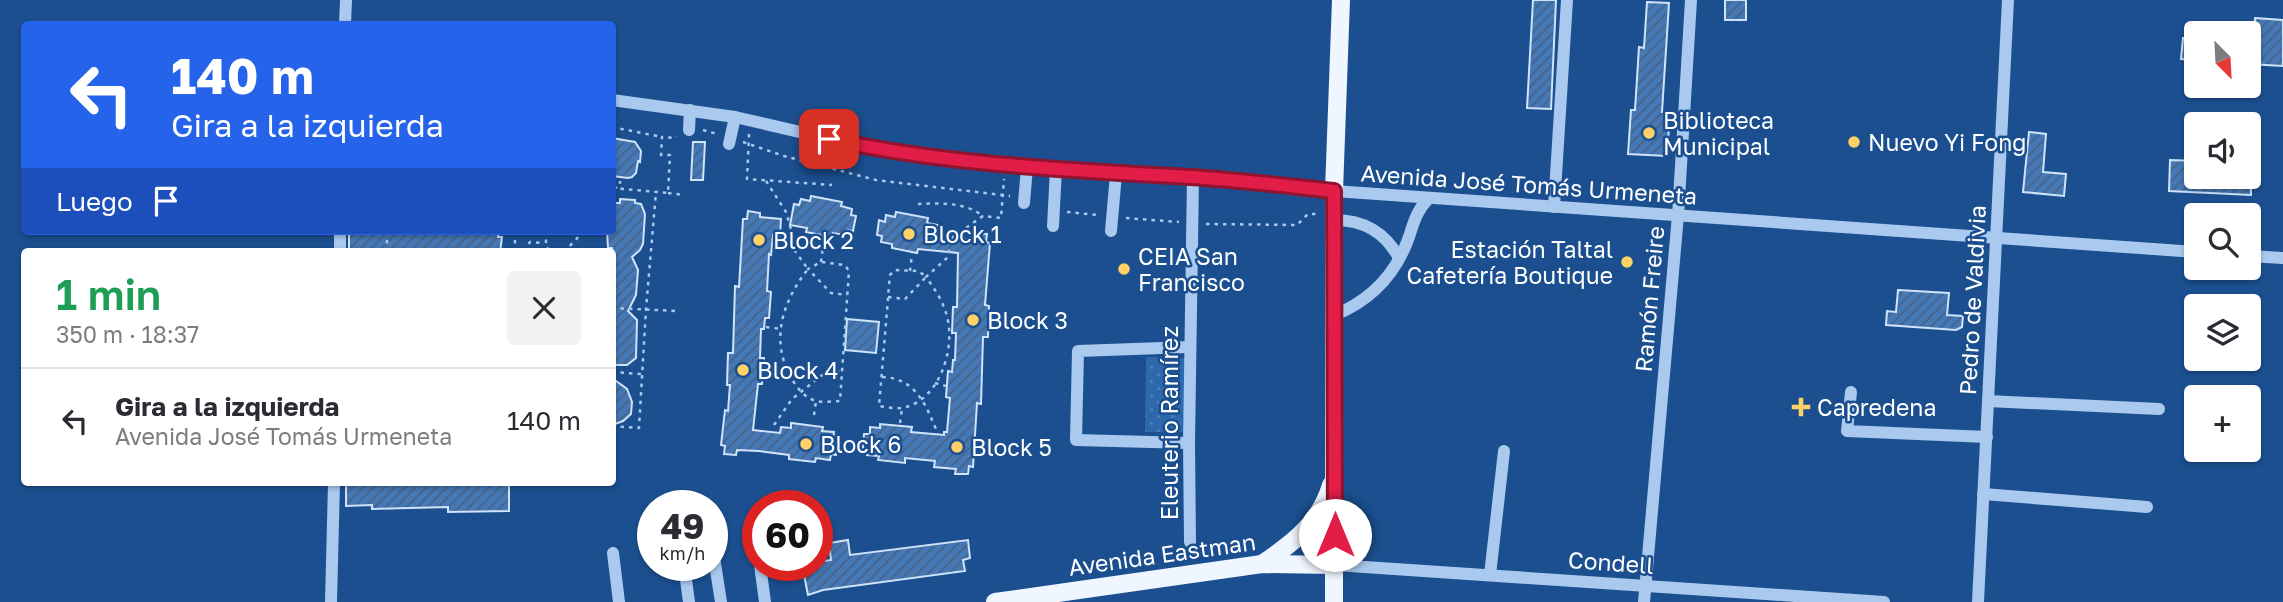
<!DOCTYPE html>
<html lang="es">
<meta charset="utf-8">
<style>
body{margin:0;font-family:"Golos Text",sans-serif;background:#f2f2f3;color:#2b2b33;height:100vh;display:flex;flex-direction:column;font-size:26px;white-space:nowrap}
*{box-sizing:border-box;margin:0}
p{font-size:23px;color:#7c7c81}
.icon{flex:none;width:38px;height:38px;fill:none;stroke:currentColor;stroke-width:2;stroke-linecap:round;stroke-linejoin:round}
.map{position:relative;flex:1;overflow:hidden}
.side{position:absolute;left:21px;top:248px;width:595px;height:238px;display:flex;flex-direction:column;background:#fff;border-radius:7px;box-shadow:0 2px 5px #0004}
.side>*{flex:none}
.hud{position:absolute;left:21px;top:21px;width:595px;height:214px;border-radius:7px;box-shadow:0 2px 5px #0004;background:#2563eb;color:#fff;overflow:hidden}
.needle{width:46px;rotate:156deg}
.fabs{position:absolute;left:2184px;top:21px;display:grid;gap:14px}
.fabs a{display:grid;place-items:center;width:77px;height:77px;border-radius:7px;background:#fff;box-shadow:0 2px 5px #0004;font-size:35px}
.speed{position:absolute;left:637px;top:490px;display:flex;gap:14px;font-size:35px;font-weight:700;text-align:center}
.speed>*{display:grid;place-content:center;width:91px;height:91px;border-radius:50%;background:#fff;box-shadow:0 2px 5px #0004;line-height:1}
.speed small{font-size:18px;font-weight:400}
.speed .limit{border:10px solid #d22;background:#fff;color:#111}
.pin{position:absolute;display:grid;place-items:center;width:60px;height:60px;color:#fff;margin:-30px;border-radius:14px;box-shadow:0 4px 10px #0006}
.me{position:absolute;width:77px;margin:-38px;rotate:0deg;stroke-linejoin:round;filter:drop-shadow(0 0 5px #0008)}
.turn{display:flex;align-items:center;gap:24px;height:147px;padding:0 35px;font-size:32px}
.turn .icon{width:91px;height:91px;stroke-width:2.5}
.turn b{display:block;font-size:49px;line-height:60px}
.then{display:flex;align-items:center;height:66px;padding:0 35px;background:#0003;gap:14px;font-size:26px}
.round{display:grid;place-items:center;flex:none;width:74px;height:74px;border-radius:7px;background:#f2f2f3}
.headline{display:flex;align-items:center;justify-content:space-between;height:119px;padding:0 35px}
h1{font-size:42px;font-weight:600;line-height:52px;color:#1e9e55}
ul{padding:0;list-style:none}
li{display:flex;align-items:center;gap:21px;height:105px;padding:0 35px;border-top:2px solid #e1e1e2}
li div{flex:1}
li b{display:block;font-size:26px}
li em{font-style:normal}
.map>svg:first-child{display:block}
.park{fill:url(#park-dots)}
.building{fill:url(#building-hatch);stroke:#cfe3fa;stroke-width:2}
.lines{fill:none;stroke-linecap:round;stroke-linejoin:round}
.path{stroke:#a9c9ee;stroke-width:2.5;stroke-dasharray:3.5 5;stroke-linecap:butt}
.minor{stroke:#a9c9ee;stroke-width:12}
.major{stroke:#f0f6ff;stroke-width:18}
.route-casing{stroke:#92132f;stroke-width:18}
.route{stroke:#e11d48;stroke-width:12}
.poi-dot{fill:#ffd166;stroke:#1b4f8f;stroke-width:2.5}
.labels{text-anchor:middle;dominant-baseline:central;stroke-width:5;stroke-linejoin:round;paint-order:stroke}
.poi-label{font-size:23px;fill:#fff;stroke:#1b4f8f;text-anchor:start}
.street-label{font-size:23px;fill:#fff;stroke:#1b4f8f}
</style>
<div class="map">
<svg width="2283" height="602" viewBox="0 0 2283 602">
<defs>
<pattern id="park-dots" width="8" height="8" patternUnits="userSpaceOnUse" patternTransform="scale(1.75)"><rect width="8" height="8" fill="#2e69ad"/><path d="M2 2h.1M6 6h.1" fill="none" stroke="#4d80b9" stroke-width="1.8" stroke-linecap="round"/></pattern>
<pattern id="building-hatch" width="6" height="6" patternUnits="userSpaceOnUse" patternTransform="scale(1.75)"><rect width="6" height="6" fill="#4478b7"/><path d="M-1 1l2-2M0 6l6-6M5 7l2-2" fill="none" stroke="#486282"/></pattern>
</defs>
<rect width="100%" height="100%" fill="#1b4f8f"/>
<polygon class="park" points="1146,357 1186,358 1185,432 1145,432"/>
<g class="building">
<polygon points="1533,0 1556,0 1551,109 1527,108"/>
<rect x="1725" y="0" width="21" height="20"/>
<polygon points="1647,2 1669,3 1662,112 1670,112 1667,156 1628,154 1631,110 1635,110 1639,47 1644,48"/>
<polygon points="2255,18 2283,20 2283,66 2249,64 2249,42 2254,42"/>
<polygon points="2183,38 2196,38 2196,60 2181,59"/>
<polygon points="2029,132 2046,134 2043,172 2066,174 2064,196 2023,192"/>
<polygon points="612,138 635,142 641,151 640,162 638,161 636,173 632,177 628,178 612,176"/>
<polygon points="693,142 705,142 703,180 691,180"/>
<polygon points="2170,160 2196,161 2196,177 2251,177 2251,195 2169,191"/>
<polygon points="811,196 842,202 841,206 852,209 851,215 856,216 853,231 848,230 847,235 833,233 832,237 806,232 807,228 790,225 794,204 799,205 801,199 810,201"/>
<polygon points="620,199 635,200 635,203 641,204 645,214 643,244 640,250 632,257 638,270 636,295 628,311 637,320 636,358 627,365 612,365 612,248 608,248 607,231 612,231 612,203 620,203"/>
<polygon points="748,211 760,213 760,217 781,219 780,236 773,235 771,255 769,254 767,291 771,292 769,318 765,318 764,329 761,329 760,358 764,358 762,384 758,384 753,430 780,433 781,427 791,428 791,423 823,427 822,431 834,432 833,439 838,440 836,455 831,454 830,460 816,458 815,462 789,459 789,455 759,451 737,450 736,455 724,454 725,446 721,445 725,410 728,411 730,385 727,385 728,353 733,353 735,286 739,287 743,219 747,219"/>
<polygon points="896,212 928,218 927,223 938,225 937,231 942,232 941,238 972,240 973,233 987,234 986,242 990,243 985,305 989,306 988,337 983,337 981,404 977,403 973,467 969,466 968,474 955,474 956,469 934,467 935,461 905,458 905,463 878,460 879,456 867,455 868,449 863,448 864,434 870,434 870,427 880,428 880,424 912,427 911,432 944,435 944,432 947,432 950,398 946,397 948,371 952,372 953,360 955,360 956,333 952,333 953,307 957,307 958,253 918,249 917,253 892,248 892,244 881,242 882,236 877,235 879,220 885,222 886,215 895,217"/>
<polygon points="349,231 499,231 498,237 502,237 500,252 349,252"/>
<polygon points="1898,290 1949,293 1947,315 1963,316 1962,327 1956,330 1886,325 1887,311 1896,312"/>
<polygon points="847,319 879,322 876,353 845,350"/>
<polygon points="612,378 627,389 632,402 631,414 623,421 612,425"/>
<polygon points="346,483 509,483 509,511 448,512 448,507 372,509 372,505 346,506"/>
<polygon points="848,540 850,555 968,540 970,558 963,560 965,571 823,590 808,595 802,565 817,565 817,562 831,560 829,543"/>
</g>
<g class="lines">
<g class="path">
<polyline points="612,127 662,137"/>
<polyline points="703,130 717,134"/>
<polyline points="749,134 747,179 832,185"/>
<polyline points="743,142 784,156 876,180 1010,196"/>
<path d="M766,181L786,212L792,233V247L808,269C782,302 769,342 793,381C799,390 806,399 817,401C824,403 833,401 840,401L849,271L845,265L821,262L808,269L831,293L847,295"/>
<polyline points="612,188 668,193 670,155 661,155 662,137 675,138 675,136"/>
<polyline points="614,189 620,185 620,181"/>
<polyline points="668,193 684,195"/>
<path d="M918,204C940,203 965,202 983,216"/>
<polyline points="1067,212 1098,215"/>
<polyline points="1126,218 1179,222"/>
<polyline points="1206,224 1297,225 1308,214 1317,214"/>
<polyline points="546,231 546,247 548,249 566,250 584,231"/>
<polyline points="566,250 589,252"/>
<polyline points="387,252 387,231"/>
<polyline points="515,252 515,231"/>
<polyline points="527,252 527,246 530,242 544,243"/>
<polyline points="821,262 824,240"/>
<polyline points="910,271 912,254"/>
<path d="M888,297L905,299L926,277L919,271L895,270L890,275L888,297V299L879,406C887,407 898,410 906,407C939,398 954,352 948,321C945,304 936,291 926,277L948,257L950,239L983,216L1001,218L1004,179"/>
<polyline points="612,308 677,311"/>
<polyline points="766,327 781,329"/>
<polyline points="771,371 787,371"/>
<polyline points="612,372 641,374"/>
<path d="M882,377C917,378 926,406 938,434"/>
<polyline points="935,383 946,386"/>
<polyline points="814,415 816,401"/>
<polyline points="900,423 902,409"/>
<polyline points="774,425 792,399 826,372 842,372"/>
<polyline points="612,426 639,428 646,309 656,192"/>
</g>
<g class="minor">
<polyline points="345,24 346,0"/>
<polyline points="612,100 735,117 882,151 934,158 1116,174 1193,177 1334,191 2196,252"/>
<polyline points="689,130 690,110"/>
<polyline points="729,144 735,117"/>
<polyline points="1024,203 1027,167"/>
<polyline points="1554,207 1567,0"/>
<path d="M1334,220C1364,220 1385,232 1399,258"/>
<polyline points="1053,226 1056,169"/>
<polyline points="1111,231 1116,174"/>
<polyline points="340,252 340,231"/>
<polyline points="2249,256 2283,258"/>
<path d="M1335,315C1371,300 1396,274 1409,237C1414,221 1417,210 1429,198"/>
<polyline points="1851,392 1847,431 1987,437"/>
<polyline points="1988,401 2159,409"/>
<polyline points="1189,443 1076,440 1078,351 1190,347"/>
<polyline points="1983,494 2147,507"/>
<polyline points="757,542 758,549"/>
<polyline points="1190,542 1189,443 1193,177"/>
<polyline points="713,551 721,602"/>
<polyline points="613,553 619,602"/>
<polyline points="684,565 689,602"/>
<polyline points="760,565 765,602"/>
<polyline points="1335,565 1884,602"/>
<polyline points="1490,575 1504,451"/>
<polyline points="331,602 334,483"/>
<polyline points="1644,602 1678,215 1691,0"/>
<polyline points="1978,602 2008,0"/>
</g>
<g class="major">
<path d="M1262,564C1293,543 1320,523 1331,485"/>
<polyline points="995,602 1262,564 1335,565"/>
<polyline points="1334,602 1334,191 1341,0"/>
</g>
</g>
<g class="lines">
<g class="route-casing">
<path id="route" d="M829,139C948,165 1070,170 1191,177C1239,180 1287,186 1334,191L1335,535"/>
</g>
<use href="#route" class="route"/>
</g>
<g class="poi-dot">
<circle cx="1649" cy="133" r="7"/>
<circle cx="1854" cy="142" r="7"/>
<circle cx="909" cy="234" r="7"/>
<circle cx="759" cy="240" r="7"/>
<circle cx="1627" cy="262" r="7"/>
<circle cx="1124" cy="269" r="7"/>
<circle cx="973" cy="320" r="7"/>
<circle cx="743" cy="370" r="7"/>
<path d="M1797.5 396.5h7v7h7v7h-7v7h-7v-7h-7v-7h7z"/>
<circle cx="806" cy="444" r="7"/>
<circle cx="957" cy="447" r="7"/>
</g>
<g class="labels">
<g class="poi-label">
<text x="1663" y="120">Biblioteca<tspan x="1663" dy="26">Municipal</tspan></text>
<text x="1868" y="142">Nuevo Yi Fong</text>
<text x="923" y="234">Block 1</text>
<text x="773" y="240">Block 2</text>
<text x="1613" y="249" text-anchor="end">Estación Taltal<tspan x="1613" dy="26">Cafetería Boutique</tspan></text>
<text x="1138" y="256">CEIA San<tspan x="1138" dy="26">Francisco</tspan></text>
<text x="987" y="320">Block 3</text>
<text x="757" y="370">Block 4</text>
<text x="1817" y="407">Capredena</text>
<text x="820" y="444">Block 6</text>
<text x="971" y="447">Block 5</text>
</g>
<g class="street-label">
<text transform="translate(1529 184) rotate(4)">Avenida José Tomás Urmeneta</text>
<text transform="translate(1649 299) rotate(-85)">Ramón Freire</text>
<text transform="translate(1972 300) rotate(-87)">Pedro de Valdivia</text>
<text transform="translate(1169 423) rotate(-90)">Eleuterio Ramírez</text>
<text transform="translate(1162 554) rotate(-8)">Avenida Eastman</text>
<text transform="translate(1611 562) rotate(4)">Condell</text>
</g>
</g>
</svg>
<div class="fabs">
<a><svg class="needle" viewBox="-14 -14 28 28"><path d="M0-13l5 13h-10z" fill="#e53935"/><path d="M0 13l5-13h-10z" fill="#7c7c81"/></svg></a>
<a><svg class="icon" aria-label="sound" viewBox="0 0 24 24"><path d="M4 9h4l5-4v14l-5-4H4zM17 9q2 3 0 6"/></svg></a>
<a><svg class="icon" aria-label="search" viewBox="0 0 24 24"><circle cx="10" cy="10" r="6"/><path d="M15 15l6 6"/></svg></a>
<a><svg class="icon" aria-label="layers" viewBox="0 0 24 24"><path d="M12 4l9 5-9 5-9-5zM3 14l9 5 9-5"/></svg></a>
<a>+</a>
</div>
<div class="speed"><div>49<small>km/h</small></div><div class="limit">60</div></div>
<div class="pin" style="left:829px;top:139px;background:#d93025"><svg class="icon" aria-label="arrive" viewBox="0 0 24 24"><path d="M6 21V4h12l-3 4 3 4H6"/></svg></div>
<svg class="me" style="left:1335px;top:535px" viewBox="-20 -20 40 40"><circle r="19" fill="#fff"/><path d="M0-13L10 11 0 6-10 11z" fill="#e11d48"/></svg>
<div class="hud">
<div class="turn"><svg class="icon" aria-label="left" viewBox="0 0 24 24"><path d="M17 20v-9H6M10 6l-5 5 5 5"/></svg><div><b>140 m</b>Gira a la izquierda</div></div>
<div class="then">Luego<svg class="icon" aria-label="arrive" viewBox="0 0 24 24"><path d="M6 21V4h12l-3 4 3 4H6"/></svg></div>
</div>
<section class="side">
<div class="headline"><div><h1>1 min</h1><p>350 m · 18:37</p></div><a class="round"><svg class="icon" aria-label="close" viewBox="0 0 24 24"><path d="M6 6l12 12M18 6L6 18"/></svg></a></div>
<ul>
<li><svg class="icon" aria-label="left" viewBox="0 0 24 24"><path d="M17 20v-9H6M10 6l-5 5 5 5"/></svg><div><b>Gira a la izquierda</b><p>Avenida José Tomás Urmeneta</p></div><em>140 m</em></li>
</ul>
</section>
</div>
